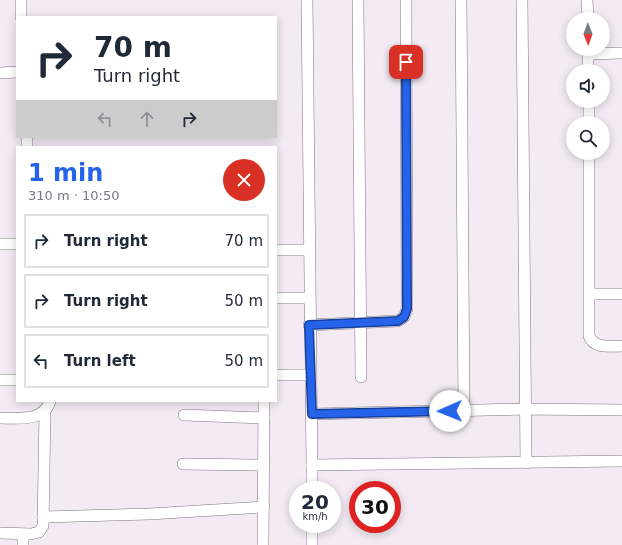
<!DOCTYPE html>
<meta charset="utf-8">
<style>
body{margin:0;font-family:"DejaVu Sans",sans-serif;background:#f6f6f7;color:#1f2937;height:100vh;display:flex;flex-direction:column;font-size:15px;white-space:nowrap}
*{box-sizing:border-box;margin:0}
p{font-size:13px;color:#747a83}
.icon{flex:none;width:22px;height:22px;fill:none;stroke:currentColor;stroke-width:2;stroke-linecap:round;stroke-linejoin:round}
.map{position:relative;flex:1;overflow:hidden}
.side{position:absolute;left:16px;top:146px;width:261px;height:256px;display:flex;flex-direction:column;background:#fff;border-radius:0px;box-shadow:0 2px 10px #0003}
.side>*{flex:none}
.hud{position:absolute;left:16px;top:16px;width:261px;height:122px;border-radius:0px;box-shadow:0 2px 10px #0003;background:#fff;color:#1f2937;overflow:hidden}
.needle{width:26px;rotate:179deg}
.tools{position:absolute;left:566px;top:12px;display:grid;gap:8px}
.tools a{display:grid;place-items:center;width:44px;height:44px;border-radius:50%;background:#fff;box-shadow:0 2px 10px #0003;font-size:20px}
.speed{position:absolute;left:289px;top:481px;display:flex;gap:8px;font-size:20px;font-weight:700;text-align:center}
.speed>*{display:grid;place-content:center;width:52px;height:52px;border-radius:50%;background:#fff;box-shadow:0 2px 10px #0003;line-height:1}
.speed small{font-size:10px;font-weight:400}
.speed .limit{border:6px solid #d22;background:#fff;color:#111}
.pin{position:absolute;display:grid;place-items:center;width:34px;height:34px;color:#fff;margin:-17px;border-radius:8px;box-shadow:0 2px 6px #0006}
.me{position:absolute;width:44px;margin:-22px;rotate:269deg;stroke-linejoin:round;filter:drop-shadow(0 0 3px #0008)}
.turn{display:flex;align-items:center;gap:14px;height:84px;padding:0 12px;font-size:18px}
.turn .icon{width:52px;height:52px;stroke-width:2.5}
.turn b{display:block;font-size:28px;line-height:34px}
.lanes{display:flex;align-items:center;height:38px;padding:0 12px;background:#0003;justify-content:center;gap:20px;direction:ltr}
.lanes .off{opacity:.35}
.round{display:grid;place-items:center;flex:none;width:42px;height:42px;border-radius:21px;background:#f6f6f7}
.head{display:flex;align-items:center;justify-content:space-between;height:68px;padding:0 12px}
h1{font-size:24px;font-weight:800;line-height:30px;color:#2563eb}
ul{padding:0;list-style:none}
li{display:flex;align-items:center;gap:12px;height:54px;margin:0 8px 6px;padding:0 4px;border:2px solid #e0e1e3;border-radius:0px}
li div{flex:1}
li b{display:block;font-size:15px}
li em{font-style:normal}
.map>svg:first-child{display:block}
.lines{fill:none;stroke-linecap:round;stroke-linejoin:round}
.minor-casing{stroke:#7d747d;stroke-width:12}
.minor{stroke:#fff;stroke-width:11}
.route-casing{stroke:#184099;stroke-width:10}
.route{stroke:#2563eb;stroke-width:7}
</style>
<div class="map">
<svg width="622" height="545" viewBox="0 0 622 545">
<rect width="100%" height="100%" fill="#f3eaf4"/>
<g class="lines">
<g class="minor-casing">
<g id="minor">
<polyline points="21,0 21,17"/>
<polyline points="307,0 312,465 622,461"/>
<polyline points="358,0 361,377"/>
<polyline points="461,0 464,411"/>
<polyline points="522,0 526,463"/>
<polyline points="587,0 588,19"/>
<polyline points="588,49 588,71"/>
<polyline points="588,54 622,53"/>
<polyline points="0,73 17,72"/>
<polyline points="589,101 589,123"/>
<polyline points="27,141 27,147"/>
<path d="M589,153V336C594,349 610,346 622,346"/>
<polyline points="0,244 17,244"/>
<polyline points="276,250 310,250"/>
<polyline points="590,294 622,294"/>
<polyline points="276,298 309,298"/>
<polyline points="309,325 398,321 404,317 407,309 406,0"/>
<polyline points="276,375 310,375"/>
<polyline points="0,380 17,380"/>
<polyline points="312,414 526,409 622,410"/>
<polyline points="184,415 264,418"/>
<path d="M0,418C18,418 44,422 50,401"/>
<polyline points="183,464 264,465"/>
<polyline points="312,465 312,490"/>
<polyline points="43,517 149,514 264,507"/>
<polyline points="312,524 312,545"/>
<polyline points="0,533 31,534 39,532 43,526 45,411"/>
<polyline points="23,534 23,545"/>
<polyline points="263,545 264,401"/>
</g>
</g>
<use href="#minor" class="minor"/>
</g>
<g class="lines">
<g class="route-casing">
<polyline id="route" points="406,62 407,309 404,317 398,321 309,325 312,414 450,411"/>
</g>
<use href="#route" class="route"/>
</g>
</svg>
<div class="tools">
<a><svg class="needle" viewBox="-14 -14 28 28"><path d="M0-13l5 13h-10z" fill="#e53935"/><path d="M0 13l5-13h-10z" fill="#747a83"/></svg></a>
<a><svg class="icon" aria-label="sound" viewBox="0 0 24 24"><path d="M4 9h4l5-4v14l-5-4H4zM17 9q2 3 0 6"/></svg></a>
<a><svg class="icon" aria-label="search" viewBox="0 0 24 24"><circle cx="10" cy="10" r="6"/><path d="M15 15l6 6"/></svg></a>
</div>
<div class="speed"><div>20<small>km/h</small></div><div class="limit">30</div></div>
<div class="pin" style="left:406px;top:62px;background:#d93025"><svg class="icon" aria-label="arrive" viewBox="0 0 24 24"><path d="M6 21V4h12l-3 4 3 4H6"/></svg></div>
<svg class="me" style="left:450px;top:411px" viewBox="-20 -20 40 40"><circle r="19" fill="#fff"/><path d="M0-13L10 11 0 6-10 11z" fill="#2563eb"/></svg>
<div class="hud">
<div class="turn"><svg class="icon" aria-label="right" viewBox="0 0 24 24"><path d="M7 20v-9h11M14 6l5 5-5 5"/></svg><div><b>70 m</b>Turn right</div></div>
<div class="lanes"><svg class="icon off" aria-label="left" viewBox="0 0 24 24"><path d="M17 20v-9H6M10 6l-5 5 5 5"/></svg><svg class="icon off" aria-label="ahead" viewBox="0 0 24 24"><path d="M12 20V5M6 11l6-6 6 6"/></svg><svg class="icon" aria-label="right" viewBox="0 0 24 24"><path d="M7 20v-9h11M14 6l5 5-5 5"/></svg></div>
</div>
<section class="side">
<div class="head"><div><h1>1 min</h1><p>310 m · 10:50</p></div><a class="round" style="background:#d93025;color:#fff"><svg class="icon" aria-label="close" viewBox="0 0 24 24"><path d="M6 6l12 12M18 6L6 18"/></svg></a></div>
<ul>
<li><svg class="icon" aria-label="right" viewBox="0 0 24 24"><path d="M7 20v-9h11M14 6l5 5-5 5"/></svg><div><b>Turn right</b></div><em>70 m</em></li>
<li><svg class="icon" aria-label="right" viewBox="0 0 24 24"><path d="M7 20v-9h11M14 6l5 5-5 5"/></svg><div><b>Turn right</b></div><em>50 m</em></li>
<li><svg class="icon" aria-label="left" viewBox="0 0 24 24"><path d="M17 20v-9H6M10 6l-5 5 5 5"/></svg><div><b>Turn left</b></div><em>50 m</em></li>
</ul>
</section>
</div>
